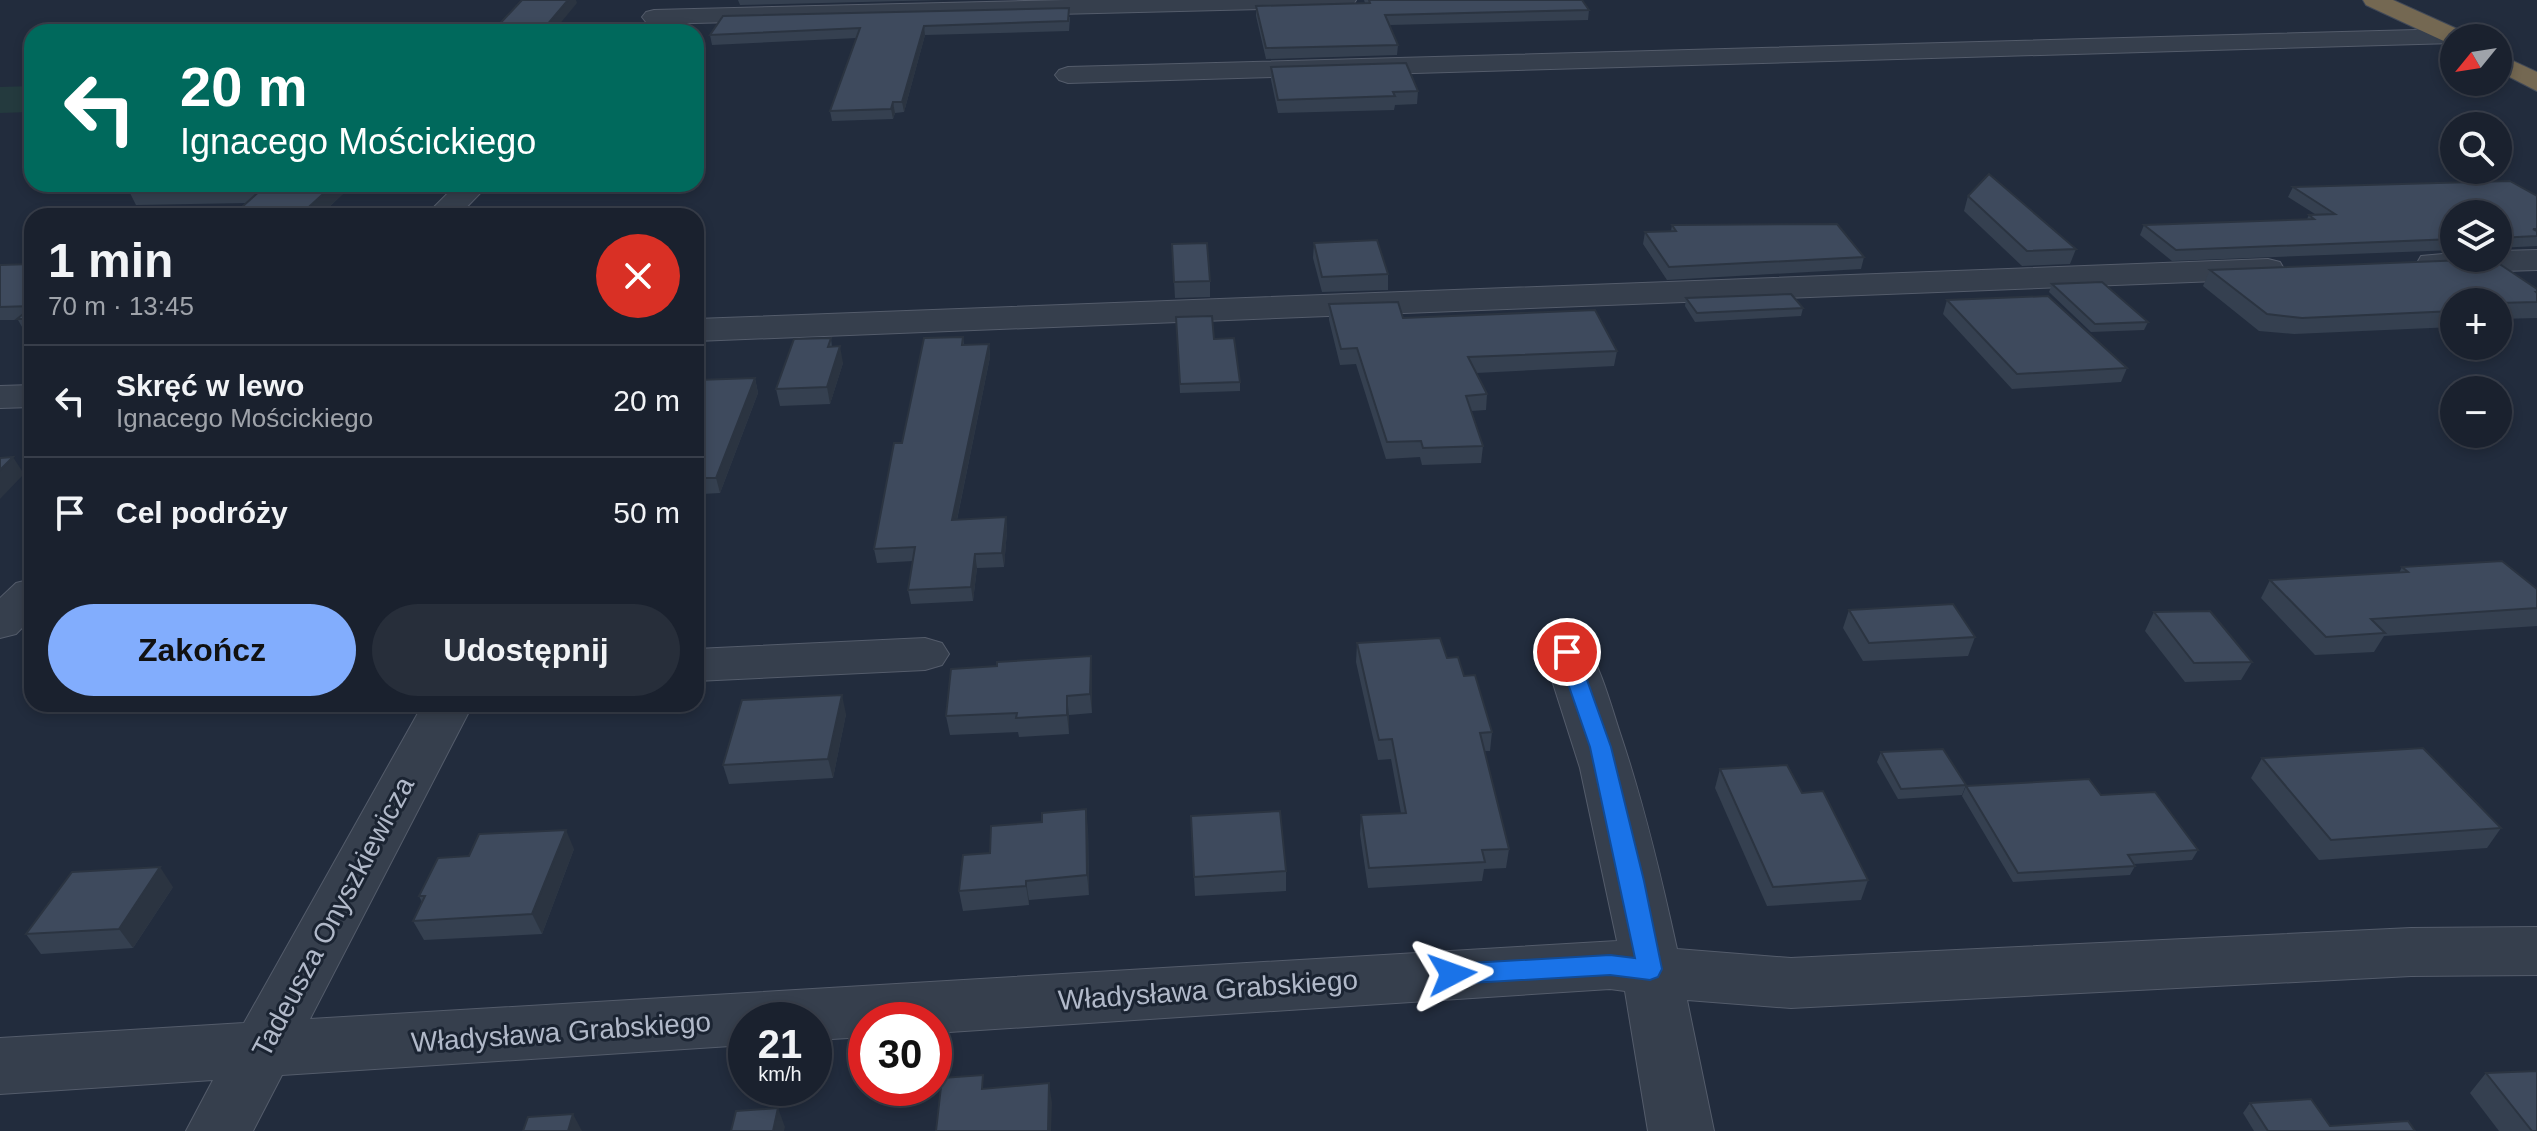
<!DOCTYPE html>
<html lang="pl">
<meta charset="utf-8">
<style>
body{margin:0;font-family:Arial,sans-serif;background:#272e3a;color:#f1f3f6;height:100vh;display:flex;flex-direction:column;font-size:30px;white-space:nowrap}
*{box-sizing:border-box;margin:0}
p{font-size:26px;color:#9fa3aa}
.icon{flex:none;width:44px;height:44px;fill:none;stroke:currentColor;stroke-width:2;stroke-linecap:round;stroke-linejoin:round}
.map{position:relative;flex:1;overflow:hidden}
.side{position:absolute;left:24px;top:208px;width:680px;height:504px;display:flex;flex-direction:column;background:#1a212e;border-radius:24px;box-shadow:0 4px 12px #0003,0 0 0 2px #383e4a}
.side>*{flex:none}
.hud{position:absolute;left:24px;top:24px;width:680px;height:168px;border-radius:24px;box-shadow:0 4px 12px #0003,0 0 0 2px #383e4a;background:#00695c;color:#fff;overflow:hidden}
.needle{width:52px;rotate:240deg}
.buttons{position:absolute;left:2440px;top:24px;display:grid;gap:16px}
.buttons a{display:grid;place-items:center;width:72px;height:72px;border-radius:50%;background:#1a212e;box-shadow:0 4px 12px #0003,0 0 0 2px #383e4a;font-size:40px}
.speed{position:absolute;left:728px;top:1002px;display:flex;gap:16px;font-size:40px;font-weight:700;text-align:center}
.speed>*{display:grid;place-content:center;width:104px;height:104px;border-radius:50%;background:#1a212e;box-shadow:0 4px 12px #0003,0 0 0 2px #383e4a;line-height:1}
.speed small{font-size:20px;font-weight:400}
.speed .limit{border:12px solid #d22;background:#fff;color:#111}
.pin{position:absolute;display:grid;place-items:center;width:68px;height:68px;color:#fff;margin:-34px;border:4px solid #fff;border-radius:50%;box-shadow:0 2px 8px #0007}
.me{position:absolute;width:88px;margin:-44px;rotate:86deg;stroke-linejoin:round;filter:drop-shadow(0 0 6px #0008)}
.turn{display:flex;align-items:center;gap:28px;height:168px;padding:0 24px;font-size:36px}
.turn .icon{width:104px;height:104px;stroke-width:2.5}
.turn b{display:block;font-size:56px;line-height:68px}
.round{display:grid;place-items:center;flex:none;width:84px;height:84px;border-radius:42px;background:#272e3a}
.overview{display:flex;align-items:center;justify-content:space-between;height:136px;padding:0 24px}
h1{font-size:48px;font-weight:800;line-height:60px}
.action{display:flex;gap:16px;margin-top:auto;padding:16px 24px}
.action a{flex:1;height:92px;border-radius:48px;background:#82adfd;color:#111;font-size:32px;font-weight:800;line-height:92px;text-align:center}
.action a+a{background:#272e3a;color:#f1f3f6}
ul{padding:0;list-style:none}
li{display:flex;align-items:center;gap:24px;height:112px;padding:0 24px;border-top:2px solid #383e4a}
li div{flex:1}
li b{display:block;font-size:30px}
li em{font-style:normal}
.map>svg:first-child{display:block}
.green{fill:#243a3e}
.lines{fill:none;stroke-linecap:round;stroke-linejoin:round}
.minor-casing{stroke:#545c6b;stroke-width:2}
.highway-casing{stroke:#414958;stroke-width:2}
.minor{fill:#363f4d;fill-rule:evenodd}
.highway{fill:#746852;fill-rule:evenodd}
.wall{fill:#354050}
.shaded-wall{fill:#2b3441}
.building{fill:#3e4a5d;stroke:#2b3441;stroke-width:2}
.route{fill:#1a73e8;stroke:#114b97;stroke-width:2}
.labels{text-anchor:middle;dominant-baseline:central;stroke-width:6;stroke-linejoin:round;paint-order:stroke}
.near-street-label{font-size:28px;fill:#b1b9c9;stroke:#1b2432}
</style>
<div class="map">
<svg width="2537" height="1131" viewBox="0 0 2537 1131">
<rect width="100%" height="100%" fill="#222c3d"/>
<polygon class="green" points="32,86 32,112 0,113 0,87"/>
<g class="lines">
<g class="minor-casing">
<g id="minor">
<polygon points="1065,0 1356,0 1353,5 1345,7 654,24 646,22 642,17 646,12 654,10"/>
<polygon points="2454,29 2462,31 2466,36 2454,38 2454,43 1068,83 1059,80 1055,75 1059,70 1068,67"/>
<polygon points="457,184 489,184 458,216 425,216"/>
<polygon points="2537,250 2537,270 2433,273 2421,270 2417,263 2421,256 2454,253 2454,258 2498,258 2498,251"/>
<polygon points="2268,259 2280,262 2284,269 2280,276 2268,279 696,341 696,319"/>
<polygon points="32,385 32,407 0,408 0,386"/>
<polygon points="32,579 32,618 16,634 0,638 0,598 16,583"/>
<path d="M1567,636L1584,641C1601,668 1610,702 1620,733C1644,804 1661,876 1677,949L1791,958L2411,928L2537,927V975L2411,976L1791,1008L1687,1000L1714,1131H1648L1625,991L1610,989L934,1033V1020H866V1037L814,1040V1020H746V1045L282,1075L253,1131H186L213,1080L0,1094V1038L244,1023L423,704H473L310,1019L1617,941L1580,768L1543,652L1550,641Z"/>
<polygon points="925,638 942,643 949,654 942,665 925,670 696,681 696,649"/>
</g>
</g>
<g class="highway-casing">
<g id="highway">
<polygon points="2363,0 2393,0 2466,33 2469,38 2454,38 2454,44 2448,43 2366,5"/>
<polygon points="2498,54 2537,72 2537,91 2498,71"/>
</g>
</g>
<use href="#minor" class="minor"/>
<use href="#highway" class="highway"/>
</g>
<g class="wall">
<polygon points="738,0 945,0 740,5"/>
<polygon points="1364,0 1582,0 1589,10 1588,20 1390,25 1398,45 1397,55 1266,59 1256,16 1256,6 1365,3"/>
<polygon points="1070,17 1069,31 925,35 904,112 895,113 893,119 832,121 830,111 857,38 712,45 710,35"/>
<polygon points="1271,67 1418,91 1417,104 1395,105 1394,110 1278,113 1271,80"/>
<polygon points="139,184 353,184 320,216 247,203 136,205 129,191"/>
<polygon points="2293,187 2537,196 2537,246 2498,248 2498,214 2454,214 2454,250 2172,261 2140,235 2144,225 2307,219 2309,215 2315,214 2288,197"/>
<polygon points="1968,196 2076,249 2070,264 2022,266 1964,211"/>
<polygon points="1672,225 1864,257 1861,269 1667,280 1643,244 1645,232 1671,231"/>
<polygon points="1314,243 1388,274 1388,290 1322,292 1313,258"/>
<polygon points="1172,244 1210,281 1210,297 1175,298"/>
<polygon points="32,264 32,332 25,332 18,320 0,320 0,265"/>
<polygon points="2210,270 2537,289 2537,318 2498,319 2498,302 2454,302 2454,327 2294,334 2259,331 2203,286"/>
<polygon points="2052,284 2148,322 2144,330 2091,332 2049,292"/>
<polygon points="1686,298 1803,308 1801,316 1695,322 1685,306"/>
<polygon points="1947,300 2127,368 2121,382 2012,389 1943,314"/>
<polygon points="1329,304 1403,318 1617,351 1614,366 1476,373 1487,394 1486,410 1471,411 1483,446 1481,463 1422,465 1420,457 1386,459 1356,364 1340,365 1329,320"/>
<polygon points="1176,317 1214,339 1240,382 1240,391 1180,393"/>
<polygon points="963,337 964,345 989,344 990,357 957,520 1006,517 1007,531 1004,567 977,568 973,601 911,604 908,590 913,561 877,563 874,549 902,443"/>
<polygon points="831,338 832,347 843,363 830,404 780,406 776,389"/>
<polygon points="755,378 758,393 720,493 702,494 696,508 696,380"/>
<polygon points="2402,567 2537,589 2537,626 2384,636 2374,652 2315,655 2261,598 2270,580 2399,573"/>
<polygon points="1849,610 1975,637 1968,656 1863,661 1843,628"/>
<polygon points="2154,612 2252,662 2241,680 2185,682 2145,631"/>
<polygon points="1357,643 1447,658 1464,676 1492,732 1490,751 1484,751 1509,849 1506,868 1484,869 1482,881 1368,888 1360,834 1361,815 1401,813 1391,759 1378,760 1356,662"/>
<polygon points="1092,675 1092,713 1069,715 1069,734 1019,737 1018,732 950,735 946,716"/>
<polygon points="846,714 833,778 729,784 723,765"/>
<polygon points="1881,752 1966,785 1962,795 1898,799 1877,762"/>
<polygon points="2262,758 2501,828 2487,848 2319,860 2251,778"/>
<polygon points="1720,769 1802,793 1868,880 1861,900 1767,906 1715,788"/>
<polygon points="1966,786 2101,795 2198,850 2192,860 2134,864 2135,866 2130,875 2013,882 1962,796"/>
<polygon points="1191,816 1286,871 1286,891 1195,896"/>
<polygon points="1088,828 1089,895 1029,900 1029,905 963,911 959,891 990,853"/>
<polygon points="574,849 542,934 424,940 413,921 422,902 419,896"/>
<polygon points="173,887 133,948 41,954 26,934"/>
<polygon points="2486,1073 2537,1131 2499,1131 2470,1093"/>
<polygon points="2250,1103 2330,1126 2415,1131 2254,1131 2243,1113"/>
</g>
<g class="shaded-wall">
<polygon points="568,0 576,0 577,3 553,32 541,32"/>
<polygon points="924,26 925,35 904,112 902,102"/>
<polygon points="893,102 895,113 893,119 891,109"/>
<polygon points="334,184 353,184 320,216 299,216"/>
<polygon points="989,344 990,357 954,534 952,520"/>
<polygon points="840,346 843,363 830,404 827,387"/>
<polygon points="755,378 758,393 720,493 716,478"/>
<polygon points="13,457 24,474 0,499 0,470"/>
<polygon points="697,478 702,494 696,508 696,481"/>
<polygon points="1006,517 1007,531 1004,567 1002,553"/>
<polygon points="975,554 977,568 973,601 971,587"/>
<polygon points="1091,656 1092,675 1092,713 1090,694"/>
<polygon points="842,695 846,714 833,778 828,759"/>
<polygon points="1067,696 1069,715 1069,734 1067,715"/>
<polygon points="1086,809 1088,828 1089,895 1087,875"/>
<polygon points="566,830 574,849 542,934 532,914"/>
<polygon points="160,867 173,887 133,948 119,929"/>
<polygon points="1026,881 1029,900 1029,905 1026,886"/>
<polygon points="1049,1083 1052,1103 1051,1131 1048,1131"/>
<polygon points="778,1108 785,1127 784,1131 773,1131"/>
<polygon points="573,1114 582,1131 568,1131"/>
</g>
<g class="building">
<polygon points="522,0 568,0 541,32 492,32"/>
<polygon points="1369,0 1582,0 1589,10 1385,15 1398,45 1266,48 1256,6 1370,3"/>
<polygon points="1069,8 1068,21 924,26 902,102 893,102 891,109 830,111 860,28 710,35 723,16"/>
<polygon points="1406,63 1418,91 1393,92 1395,96 1278,100 1271,67"/>
<polygon points="1989,174 2076,249 2027,251 1968,196"/>
<polygon points="2510,181 2537,196 2537,229 2533,229 2537,231 2537,236 2498,238 2498,214 2454,214 2454,239 2176,250 2144,225 2314,219 2309,215 2335,214 2293,187"/>
<polygon points="139,184 334,184 299,216 232,216 262,189 129,191"/>
<polygon points="1837,224 1864,257 1669,267 1645,232 1676,231 1672,225"/>
<polygon points="1377,240 1388,274 1322,277 1314,243"/>
<polygon points="1207,243 1210,281 1174,282 1172,244"/>
<polygon points="2492,259 2537,289 2537,292 2536,292 2537,293 2537,302 2498,303 2498,302 2454,302 2454,311 2302,318 2267,314 2210,270"/>
<polygon points="32,264 32,306 0,307 0,265"/>
<polygon points="2102,282 2148,322 2095,324 2052,284"/>
<polygon points="1791,294 1803,308 1697,313 1686,298"/>
<polygon points="2048,296 2127,368 2017,374 1947,300"/>
<polygon points="1398,302 1403,318 1595,310 1617,351 1468,357 1487,394 1466,396 1483,446 1423,448 1421,441 1387,442 1357,348 1341,349 1329,304"/>
<polygon points="32,307 32,319 17,319"/>
<polygon points="1212,316 1214,339 1234,338 1240,382 1180,384 1176,317"/>
<polygon points="963,337 962,345 989,344 952,520 1006,517 1002,553 975,554 971,587 908,590 915,547 874,549 894,443 902,443 924,338"/>
<polygon points="831,338 828,347 840,346 827,387 776,389 794,339"/>
<polygon points="755,378 716,478 697,478 696,481 696,380"/>
<polygon points="13,457 0,470 0,458"/>
<polygon points="2502,561 2537,589 2537,608 2371,619 2385,633 2326,637 2270,580 2408,572 2402,567"/>
<polygon points="1953,604 1975,637 1869,643 1849,610"/>
<polygon points="2210,611 2252,662 2194,663 2154,612"/>
<polygon points="1440,638 1447,658 1458,657 1464,676 1475,675 1492,732 1480,733 1509,849 1482,850 1485,862 1369,868 1361,815 1406,813 1392,739 1379,740 1357,643"/>
<polygon points="1091,656 1090,694 1067,696 1067,715 1016,718 1017,713 946,716 951,669 997,666 997,662"/>
<polygon points="842,695 828,759 723,765 742,700"/>
<polygon points="2423,748 2501,828 2331,840 2262,758"/>
<polygon points="1943,749 1966,785 1901,789 1881,752"/>
<polygon points="1787,765 1802,793 1823,791 1868,880 1773,887 1720,769"/>
<polygon points="2089,779 2101,795 2155,792 2198,850 2128,855 2135,866 2018,873 1966,786"/>
<polygon points="1086,809 1087,875 1026,881 1026,886 959,891 963,855 990,853 991,826 1042,822 1042,813"/>
<polygon points="1280,811 1286,871 1194,877 1191,816"/>
<polygon points="566,830 532,914 413,921 425,896 419,896 438,858 469,856 479,834"/>
<polygon points="160,867 119,929 26,934 72,872"/>
<polygon points="2537,1071 2537,1131 2532,1131 2486,1073"/>
<polygon points="983,1075 982,1089 1049,1083 1048,1131 936,1131 942,1078"/>
<polygon points="2311,1099 2330,1126 2408,1121 2415,1131 2268,1131 2250,1103"/>
<polygon points="778,1108 773,1131 731,1131 736,1111"/>
<polygon points="573,1114 568,1131 523,1131 528,1117"/>
</g>
<polygon class="route" points="1567,646 1577,652 1611,747 1644,881 1662,969 1658,977 1650,980 1610,975 1452,984 1443,981 1440,974 1443,967 1452,964 1610,955 1635,958 1590,747 1557,652"/>
<g class="labels">
<g class="near-street-label">
<text transform="translate(333 917) rotate(-62)">Tadeusza Onyszkiewicza</text>
<text transform="translate(1208 990) rotate(-4)">Władysława Grabskiego</text>
<text transform="translate(561 1032) rotate(-4)">Władysława Grabskiego</text>
</g>
</g>
</svg>
<div class="buttons">
<a><svg class="needle" viewBox="-14 -14 28 28"><path d="M0-13l5 13h-10z" fill="#e53935"/><path d="M0 13l5-13h-10z" fill="#9fa3aa"/></svg></a>
<a><svg class="icon" aria-label="search" viewBox="0 0 24 24"><circle cx="10" cy="10" r="6"/><path d="M15 15l6 6"/></svg></a>
<a><svg class="icon" aria-label="layers" viewBox="0 0 24 24"><path d="M12 4l9 5-9 5-9-5zM3 14l9 5 9-5"/></svg></a>
<a>+</a>
<a>−</a>
</div>
<div class="speed"><div>21<small>km/h</small></div><div class="limit">30</div></div>
<div class="pin" style="left:1567px;top:652px;background:#d93025"><svg class="icon" aria-label="arrive" viewBox="0 0 24 24"><path d="M6 21V4h12l-3 4 3 4H6"/></svg></div>
<svg class="me" style="left:1452px;top:974px" viewBox="-20 -20 40 40"><path d="M0-17L14 15 0 8-14 15z" fill="#1a73e8" stroke="#fff" stroke-width="4"/></svg>
<div class="hud">
<div class="turn"><svg class="icon" aria-label="left" viewBox="0 0 24 24"><path d="M17 20v-9H6M10 6l-5 5 5 5"/></svg><div><b>20 m</b>Ignacego Mościckiego</div></div>
</div>
<section class="side">
<div class="overview"><div><h1>1 min</h1><p>70 m · 13:45</p></div><a class="round" style="background:#d93025;color:#fff"><svg class="icon" aria-label="close" viewBox="0 0 24 24"><path d="M6 6l12 12M18 6L6 18"/></svg></a></div>
<ul>
<li><svg class="icon" aria-label="left" viewBox="0 0 24 24"><path d="M17 20v-9H6M10 6l-5 5 5 5"/></svg><div><b>Skręć w lewo</b><p>Ignacego Mościckiego</p></div><em>20 m</em></li>
<li><svg class="icon" aria-label="arrive" viewBox="0 0 24 24"><path d="M6 21V4h12l-3 4 3 4H6"/></svg><div><b>Cel podróży</b></div><em>50 m</em></li>
</ul>
<div class="action"><a>Zakończ</a><a>Udostępnij</a></div>
</section>
</div>
